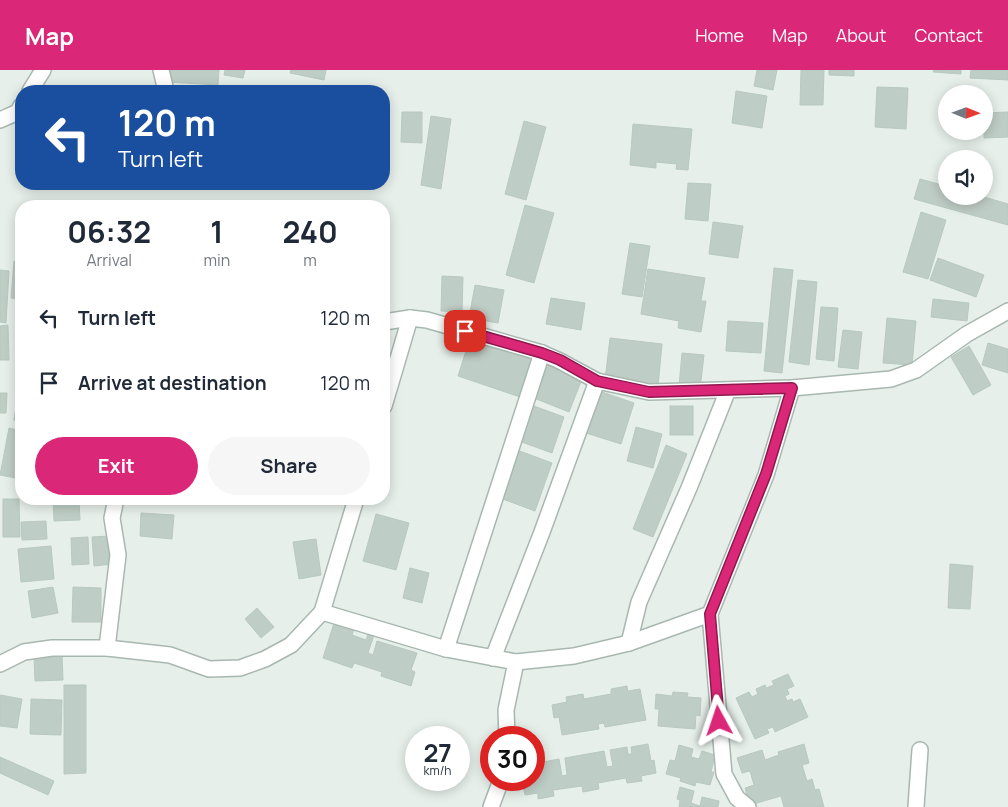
<!DOCTYPE html>
<style>
body{margin:0;font-family:Manrope,sans-serif;background:#f6f6f7;color:#1f2937;height:100vh;display:flex;flex-direction:column;font-size:19px;white-space:nowrap}
*{box-sizing:border-box;margin:0}
p{font-size:16px;color:#747a83}
.icon{flex:none;width:28px;height:28px;fill:none;stroke:currentColor;stroke-width:2;stroke-linecap:round;stroke-linejoin:round}
.map{position:relative;flex:1;overflow:hidden}
.side{position:absolute;left:15px;top:130px;width:375px;height:305px;display:flex;flex-direction:column;background:#fff;border-radius:20px;box-shadow:0 2px 12px #0003}
.side>*{flex:none}
.banner{position:absolute;left:15px;top:15px;width:375px;height:105px;border-radius:20px;box-shadow:0 2px 12px #0003;background:#1a4fa0;color:#fff;overflow:hidden}
.needle{width:32px;rotate:91deg}
.controls{position:absolute;left:938px;top:15px;display:grid;gap:10px}
.controls a{display:grid;place-items:center;width:55px;height:55px;border-radius:50%;background:#fff;box-shadow:0 2px 12px #0003;font-size:25px}
.speed{position:absolute;left:405px;top:656px;display:flex;gap:10px;font-size:25px;font-weight:700;text-align:center}
.speed>*{display:grid;place-content:center;width:65px;height:65px;border-radius:50%;background:#fff;box-shadow:0 2px 12px #0003;line-height:1}
.speed small{font-size:12px;font-weight:400}
.speed .limit{border:8px solid #d22;background:#fff;color:#111}
.pin{position:absolute;display:grid;place-items:center;width:42px;height:42px;color:#fff;margin:-21px;border-radius:10px;box-shadow:0 2px 8px #0006}
.me{position:absolute;width:55px;margin:-28px;rotate:355deg;stroke-linejoin:round;filter:drop-shadow(0 0 4px #0008)}
.turn{display:flex;align-items:center;gap:18px;height:105px;padding:0 20px;font-size:22px}
.turn .icon{width:65px;height:65px;stroke-width:2.5}
.turn b{display:block;font-size:35px;line-height:42px}
.eta{display:flex;justify-content:space-evenly;align-items:center;height:85px;text-align:center}
.eta b{font-size:30px;font-weight:700;line-height:35px}
.primary-button{display:flex;gap:10px;margin-top:auto;padding:10px 20px}
.primary-button a{flex:1;height:58px;border-radius:30px;background:#db2777;color:#fff;font-size:20px;font-weight:700;line-height:58px;text-align:center}
.primary-button a+a{background:#f6f6f7;color:#1f2937}
ul{padding:0;list-style:none}
li{display:flex;align-items:center;gap:15px;height:65px;padding:0 20px}
li div{flex:1}
li b{display:block;font-size:19px}
li em{font-style:normal}
header{display:flex;align-items:center;gap:30px;box-sizing:border-box;height:70px;padding:0 25px;background:#db2777;color:#fff}
header strong{font-size:24px}
nav{display:flex;gap:28px;margin-inline-start:auto;font-size:18px}
.map>svg:first-child{display:block}
.building{fill:#becdc5;stroke:#b8c9c0}
.lines{fill:none;stroke-linecap:round;stroke-linejoin:round}
.minor-casing{stroke:#a8b8b0;stroke-width:18}
.minor{stroke:#fff;stroke-width:15}
.route-casing{stroke:#8e194d;stroke-width:12}
.route{stroke:#db2777;stroke-width:9}
</style>
<header>
<strong>Map</strong>
<nav><a>Home</a><a>Map</a><a>About</a><a>Contact</a></nav>
</header>
<div class="map">
<svg width="1008" height="737" viewBox="0 0 1008 737">
<rect width="100%" height="100%" fill="#e6efea"/>
<g class="building">
<polygon points="168,0 219,0 218,15 167,12"/>
<polygon points="225,0 245,0 243,8 224,5"/>
<polygon points="291,0 326,0 324,10 290,3"/>
<polygon points="757,0 777,0 773,20 754,16"/>
<polygon points="801,0 824,0 823,35 800,35"/>
<polygon points="829,0 854,0 854,6 829,5"/>
<polygon points="934,0 961,0 961,4 933,2"/>
<polygon points="971,0 1008,0 1008,10 970,8"/>
<polygon points="877,17 908,18 906,59 875,57"/>
<polygon points="736,21 767,26 762,58 732,53"/>
<polygon points="402,42 422,42 422,73 401,72"/>
<polygon points="1008,42 1008,67 984,68 984,43"/>
<polygon points="431,46 451,49 441,119 421,115"/>
<polygon points="524,51 546,57 526,130 505,124"/>
<polygon points="633,54 692,59 688,100 676,99 677,94 656,92 656,98 630,95"/>
<polygon points="920,109 946,116 946,126 981,126 1008,134 1008,155 914,129"/>
<polygon points="688,113 711,114 708,151 685,149"/>
<polygon points="525,135 554,143 534,213 506,205"/>
<polygon points="921,142 946,150 928,209 903,202"/>
<polygon points="713,152 743,156 738,188 709,184"/>
<polygon points="630,173 650,176 642,227 622,224"/>
<polygon points="938,188 984,205 976,227 930,210"/>
<polygon points="14,191 21,192 21,229 11,228"/>
<polygon points="774,198 793,200 782,303 764,301"/>
<polygon points="648,199 705,208 701,231 706,231 701,262 678,258 679,251 641,244"/>
<polygon points="0,200 9,201 6,253 0,252"/>
<polygon points="442,206 463,207 462,242 441,241"/>
<polygon points="798,210 817,212 809,295 789,292"/>
<polygon points="475,215 504,220 498,253 469,248"/>
<polygon points="551,228 585,233 581,260 546,254"/>
<polygon points="933,229 969,233 967,251 931,247"/>
<polygon points="821,237 838,238 834,291 816,289"/>
<polygon points="887,248 916,251 912,295 883,293"/>
<polygon points="728,251 763,253 761,283 726,281"/>
<polygon points="8,255 9,290 0,290 0,256"/>
<polygon points="843,260 862,262 858,299 838,297"/>
<polygon points="471,265 534,286 520,327 458,306"/>
<polygon points="610,268 662,274 658,316 605,310"/>
<polygon points="988,273 1008,279 1008,303 982,295"/>
<polygon points="969,276 991,315 973,325 951,287"/>
<polygon points="682,283 704,285 700,319 679,316"/>
<polygon points="547,295 582,309 569,342 534,328"/>
<polygon points="18,308 21,308 21,329 17,329"/>
<polygon points="599,321 634,333 621,374 586,363"/>
<polygon points="0,323 7,323 6,343 0,343"/>
<polygon points="17,331 21,332 21,351 14,350"/>
<polygon points="531,335 564,347 552,383 519,371"/>
<rect x="670" y="336" width="23" height="29"/>
<polygon points="636,357 662,364 653,398 627,391"/>
<polygon points="9,358 21,361 21,409 0,405"/>
<polygon points="666,375 687,384 653,467 633,459"/>
<polygon points="517,380 552,393 535,441 500,428"/>
<polygon points="3,429 19,429 20,467 3,467"/>
<polygon points="53,429 79,429 80,450 54,451"/>
<polygon points="127,429 142,429 142,432 127,431"/>
<rect x="310" y="429" width="24" height="2"/>
<polygon points="141,443 174,445 172,469 140,466"/>
<polygon points="376,444 409,453 396,500 363,491"/>
<polygon points="46,451 47,469 22,470 21,452"/>
<polygon points="110,466 112,494 94,496 92,467"/>
<polygon points="88,467 89,494 72,495 71,468"/>
<polygon points="316,469 321,505 299,509 293,472"/>
<polygon points="51,476 54,509 21,512 18,479"/>
<polygon points="950,494 973,496 970,539 948,538"/>
<polygon points="410,498 429,503 422,533 403,528"/>
<polygon points="53,517 58,543 32,548 28,521"/>
<polygon points="73,517 101,518 101,552 72,552"/>
<polygon points="257,538 274,557 261,568 245,549"/>
<polygon points="334,553 354,559 352,565 366,570 368,564 374,565 368,583 373,585 377,571 417,583 411,600 415,602 411,616 381,606 382,602 354,593 352,598 323,588"/>
<polygon points="62,585 63,610 35,611 34,587"/>
<polygon points="788,604 794,616 787,619 789,624 785,626 787,631 792,629 793,632 800,629 808,647 775,662 773,657 767,659 769,663 755,669 736,628 749,622 752,627 758,624 756,619 765,615 766,618 774,615 772,611"/>
<polygon points="64,615 86,615 86,703 64,704"/>
<polygon points="627,616 628,621 640,619 646,650 605,657 604,653 598,654 599,659 562,665 559,647 554,648 552,635 567,632 566,627 583,624 584,629 611,624 611,619"/>
<polygon points="673,622 688,623 687,627 701,628 700,646 696,645 695,659 658,656 659,639 655,639 656,624 672,626"/>
<polygon points="0,625 22,629 17,658 0,656"/>
<polygon points="31,629 62,630 61,665 30,664"/>
<polygon points="648,674 651,691 654,690 656,703 641,706 642,711 627,713 626,708 598,713 599,719 583,722 582,716 553,720 554,726 538,729 538,723 525,725 522,710 534,710 534,693 538,692 539,699 544,698 543,692 559,689 562,706 567,705 565,688 604,681 607,697 613,696 610,680 627,677 628,684 632,684 631,677"/>
<polygon points="804,674 809,693 802,695 807,711 812,709 815,720 819,719 824,737 784,737 781,726 750,735 745,718 754,715 750,701 742,703 737,688 762,680 765,690 779,685 778,682"/>
<polygon points="679,675 693,679 691,687 699,689 702,681 715,685 711,702 714,702 710,715 696,712 695,716 680,711 681,708 666,704 670,690 675,691"/>
<polygon points="0,687 54,711 48,725 0,703"/>
<polygon points="680,717 694,721 691,733 700,736 702,727 719,731 718,737 679,737 680,730 677,729"/>
</g>
<g class="lines">
<g class="minor-casing">
<g id="minor">
<polyline points="161,0 166,21"/>
<polyline points="30,21 43,0"/>
<polyline points="0,50 18,42 21,36"/>
<polyline points="384,252 410,248"/>
<polyline points="384,336 410,248 427,250 542,283 560,291 597,311 649,322 792,318 891,309 916,300 967,264 1008,241"/>
<polyline points="322,542 356,429"/>
<polyline points="629,573 639,532 689,418 728,320"/>
<polyline points="107,578 118,485 112,448 116,429"/>
<polyline points="446,579 542,283"/>
<polyline points="493,588 542,462 597,311"/>
<polyline points="0,594 24,582 52,578 107,578 170,585 209,599 240,598 265,589 291,575 322,542 446,579 516,592 574,586 629,573 710,544"/>
<polyline points="507,668 506,640 516,592"/>
<polyline points="491,737 501,710"/>
<polyline points="748,737 737,728 724,704 710,544 766,405 792,318"/>
<polyline points="916,737 920,680"/>
</g>
</g>
<use href="#minor" class="minor"/>
</g>
<g class="lines">
<g class="route-casing">
<polyline id="route" points="465,261 542,283 560,290 597,311 649,322 792,318 766,404 710,544 719,651"/>
</g>
<use href="#route" class="route"/>
</g>
</svg>
<div class="controls">
<a><svg class="needle" viewBox="-14 -14 28 28"><path d="M0-13l5 13h-10z" fill="#e53935"/><path d="M0 13l5-13h-10z" fill="#747a83"/></svg></a>
<a><svg class="icon" aria-label="sound" viewBox="0 0 24 24"><path d="M4 9h4l5-4v14l-5-4H4zM17 9q2 3 0 6"/></svg></a>
</div>
<div class="speed"><div>27<small>km/h</small></div><div class="limit">30</div></div>
<div class="pin" style="left:465px;top:261px;background:#d93025"><svg class="icon" aria-label="arrive" viewBox="0 0 24 24"><path d="M6 21V4h12l-3 4 3 4H6"/></svg></div>
<svg class="me" style="left:719px;top:651px" viewBox="-20 -20 40 40"><path d="M0-17L14 15 0 8-14 15z" fill="#db2777" stroke="#fff" stroke-width="4"/></svg>
<div class="banner">
<div class="turn"><svg class="icon" aria-label="left" viewBox="0 0 24 24"><path d="M17 20v-9H6M10 6l-5 5 5 5"/></svg><div><b>120 m</b>Turn left</div></div>
</div>
<section class="side">
<div class="eta">
<div><b>06:32</b><p>Arrival</p></div>
<div><b>1</b><p>min</p></div>
<div><b>240</b><p>m</p></div>
</div>
<ul>
<li><svg class="icon" aria-label="left" viewBox="0 0 24 24"><path d="M17 20v-9H6M10 6l-5 5 5 5"/></svg><div><b>Turn left</b></div><em>120 m</em></li>
<li><svg class="icon" aria-label="arrive" viewBox="0 0 24 24"><path d="M6 21V4h12l-3 4 3 4H6"/></svg><div><b>Arrive at destination</b></div><em>120 m</em></li>
</ul>
<div class="primary-button"><a>Exit</a><a>Share</a></div>
</section>
</div>
